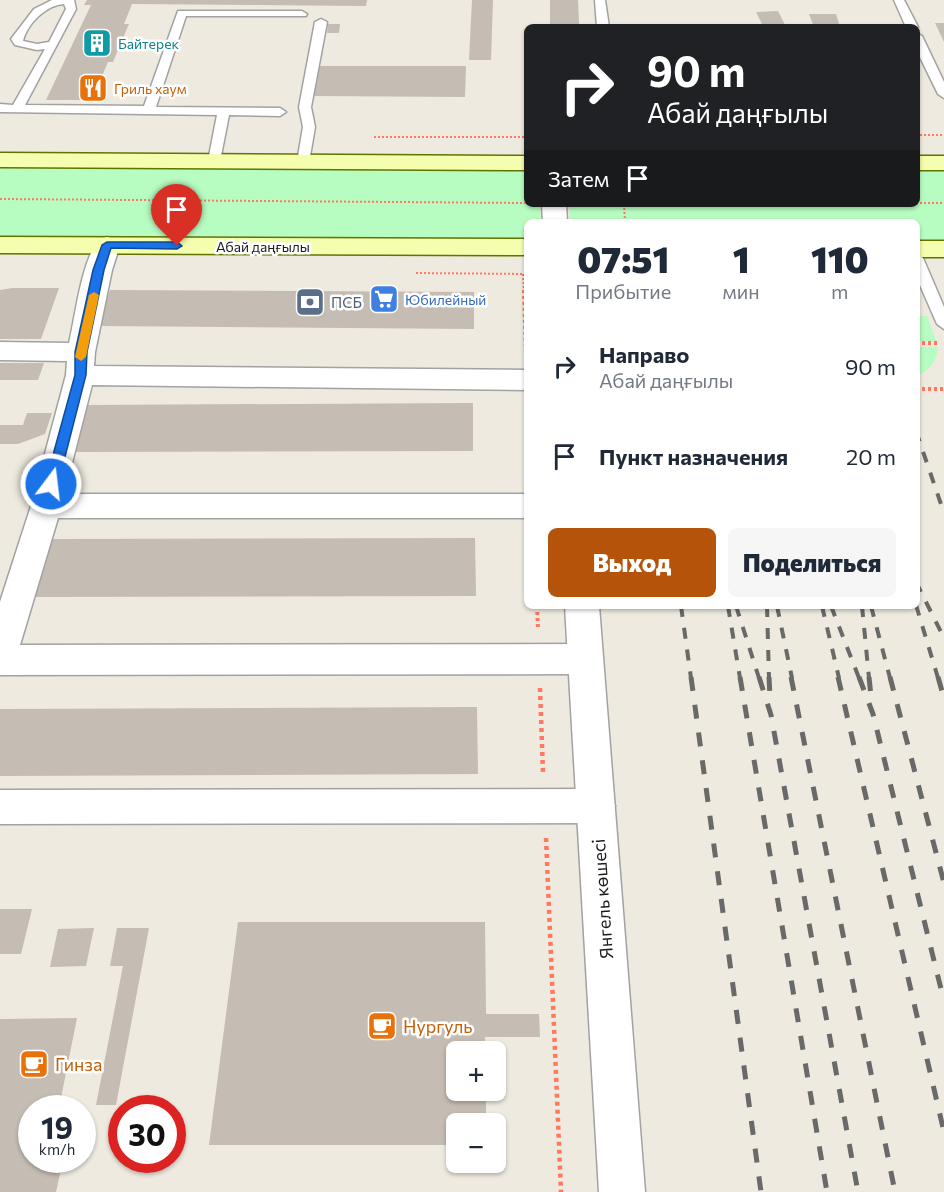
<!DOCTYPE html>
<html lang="ru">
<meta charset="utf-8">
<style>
body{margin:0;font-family:Commissioner,sans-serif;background:#f6f6f7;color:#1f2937;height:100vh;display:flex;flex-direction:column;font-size:22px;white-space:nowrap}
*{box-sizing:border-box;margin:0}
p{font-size:20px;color:#747a83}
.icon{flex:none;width:33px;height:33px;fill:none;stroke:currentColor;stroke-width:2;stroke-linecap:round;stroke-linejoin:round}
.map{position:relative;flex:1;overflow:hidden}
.drawer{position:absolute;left:524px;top:219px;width:396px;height:390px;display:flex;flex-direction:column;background:#fff;border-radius:9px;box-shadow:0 2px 4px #0004}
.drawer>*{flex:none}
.guide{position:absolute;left:524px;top:24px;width:396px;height:183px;border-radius:9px;box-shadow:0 2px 4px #0004;background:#202124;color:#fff;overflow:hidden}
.tools{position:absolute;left:446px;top:1041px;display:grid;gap:12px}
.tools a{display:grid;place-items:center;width:60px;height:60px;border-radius:9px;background:#fff;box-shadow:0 2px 4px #0004;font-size:30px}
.speed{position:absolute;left:18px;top:1095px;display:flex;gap:12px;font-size:30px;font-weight:700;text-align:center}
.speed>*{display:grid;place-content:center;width:78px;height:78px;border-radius:50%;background:#fff;box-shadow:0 2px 4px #0004;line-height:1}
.speed small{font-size:15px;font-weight:400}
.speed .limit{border:9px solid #d22;background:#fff;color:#111}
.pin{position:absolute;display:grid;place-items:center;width:51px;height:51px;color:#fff;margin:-62px -26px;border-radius:50% 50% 50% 0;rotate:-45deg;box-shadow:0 0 6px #0007}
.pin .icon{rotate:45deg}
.me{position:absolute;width:66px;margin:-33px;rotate:15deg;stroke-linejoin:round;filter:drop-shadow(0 0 4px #0008)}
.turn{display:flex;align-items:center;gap:21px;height:126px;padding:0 24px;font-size:27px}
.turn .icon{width:78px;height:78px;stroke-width:2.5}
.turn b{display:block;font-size:42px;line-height:51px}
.then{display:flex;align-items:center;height:57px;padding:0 24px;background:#0003;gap:12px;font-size:22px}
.eta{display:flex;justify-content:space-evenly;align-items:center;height:102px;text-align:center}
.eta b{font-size:36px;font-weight:800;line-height:42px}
.primary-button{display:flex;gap:12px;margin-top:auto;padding:12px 24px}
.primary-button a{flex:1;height:69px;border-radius:9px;background:#b45309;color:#fff;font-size:24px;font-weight:800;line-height:69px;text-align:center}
.primary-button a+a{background:#f6f6f7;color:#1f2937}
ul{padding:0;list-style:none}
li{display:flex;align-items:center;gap:18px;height:90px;padding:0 24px}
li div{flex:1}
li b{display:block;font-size:22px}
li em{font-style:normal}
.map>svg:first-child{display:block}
.park{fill:#b7fdc1}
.building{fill:#c5bcb3}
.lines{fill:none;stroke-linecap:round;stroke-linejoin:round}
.service-casing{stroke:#a2a2a2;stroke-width:3}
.minor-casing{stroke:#a2a2a2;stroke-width:3}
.tertiary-casing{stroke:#a2a2a2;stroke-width:3}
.secondary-casing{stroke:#617400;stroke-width:3}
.path-far2{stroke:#ff795f;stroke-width:2;stroke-dasharray:2 2;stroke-linecap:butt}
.path-far1{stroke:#ff795f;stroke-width:4;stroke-dasharray:3 3;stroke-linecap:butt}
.path{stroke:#ff795f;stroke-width:4.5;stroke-dasharray:4 4;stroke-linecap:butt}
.service{fill:#fff;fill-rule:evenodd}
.minor{fill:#fff;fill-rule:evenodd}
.tertiary{fill:#fff;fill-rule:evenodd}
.secondary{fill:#f5fdae;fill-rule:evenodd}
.rail-far1{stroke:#696969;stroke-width:4;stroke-dasharray:11 11;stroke-linecap:butt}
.rail{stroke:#696969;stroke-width:5;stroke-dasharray:14 14;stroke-linecap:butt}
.route{fill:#1a73e8;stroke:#114b97;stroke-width:1.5}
.slow{fill:#f59e0b}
.labels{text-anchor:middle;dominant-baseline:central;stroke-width:5;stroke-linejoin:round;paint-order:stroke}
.far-culture-label{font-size:14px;fill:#0d838f;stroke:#fff;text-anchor:start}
.far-food-label{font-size:14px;fill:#c56008;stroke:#fff;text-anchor:start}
.far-street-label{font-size:14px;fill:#1b1b1b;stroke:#fff}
.far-shop-label{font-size:14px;fill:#366cbe;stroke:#fff;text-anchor:start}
.service-label{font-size:15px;fill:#4e5e75;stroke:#fff;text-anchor:start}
.near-street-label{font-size:18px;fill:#1b1b1b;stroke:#fff}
.near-food-label{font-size:18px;fill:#c56008;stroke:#fff;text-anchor:start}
</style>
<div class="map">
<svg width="944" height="1192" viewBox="0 0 944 1192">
<rect width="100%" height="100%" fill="#eeeadf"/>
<g class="park">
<polygon points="0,165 516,169 526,173 526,204 540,204 541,222 526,222 526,241 510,242 0,239"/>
<polygon points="917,168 944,168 944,242 917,242 916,222 570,222 569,204 916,204"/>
<polygon points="917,316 927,316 936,341 917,341"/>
<path d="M917,347H938C937,361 930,370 917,376Z"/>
</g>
<g class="building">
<polygon points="87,0 367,0 366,6 132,4 124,24 129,24 113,62 108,62 92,100 46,100 91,5 84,5"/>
<polygon points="472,0 493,0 491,60 469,60"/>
<polygon points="550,0 578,0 579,24 550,24"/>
<polygon points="778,11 786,27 763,26 756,12"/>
<polygon points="809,14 836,14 840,27 814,27"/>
<polygon points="935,23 944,23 944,42"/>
<polygon points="328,24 340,24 339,33 327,33"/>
<polygon points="319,66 466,66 465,97 314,96"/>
<polygon points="13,288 59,288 41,339 0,339 0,290"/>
<polygon points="110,290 474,292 474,329 98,326"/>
<polygon points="0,363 44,363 38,380 0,380"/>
<polygon points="473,403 473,451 73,452 87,405"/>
<polygon points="27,413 52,413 45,434 18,444 0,444 0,425 23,425"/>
<polygon points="475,538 476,596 32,597 49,539"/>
<polygon points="477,707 478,774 0,776 0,709"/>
<polygon points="0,909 32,909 21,954 0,954"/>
<polygon points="238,922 485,922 486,1014 539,1014 540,1037 485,1037 485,1052 456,1052 456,1090 486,1090 486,1124 456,1124 456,1145 209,1145"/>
<polygon points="94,928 86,966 50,967 58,929"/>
<polygon points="117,928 149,928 116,1105 96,1105 123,966 110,966"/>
<polygon points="77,1018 59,1108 32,1108 32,1160 63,1160 56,1192 0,1192 0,1019"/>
</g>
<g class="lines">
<g class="service-casing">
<g id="service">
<path d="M52,0H74L76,9L25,105L144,106L178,11H302L307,14L306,16H186L156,107L280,108L286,112L280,116L229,115L220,161L214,165L208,161L217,115L0,112V104L13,105L45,49L37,50L15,45L11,39L34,9ZM64,4L66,9L49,42L37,44L23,41C27,24 46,5 64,4Z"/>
<polygon points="595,0 605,0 609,27 597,27"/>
<polygon points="894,0 904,0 918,27 916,28 906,27"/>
<polygon points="321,19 327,22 311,107 315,127 309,162 303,166 297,162 303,127 299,107 315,22"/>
<polygon points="916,33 922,36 944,82 944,98 938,94 916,49"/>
<polygon points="916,254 923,258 944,307 944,329 937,324 916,276"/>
</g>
</g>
<g class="minor-casing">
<g id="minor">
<path d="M107,237L116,240L120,245L112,270L95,352L94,366L526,370V390L92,385L64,494H526V518H58L20,645L585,644L597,649L602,659L597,669L585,674L0,675V602L31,506L66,375L67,361L0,360V342L69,343C76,313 81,265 98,240Z"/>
<polygon points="596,789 609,794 615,806 609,818 596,823 0,824 0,790"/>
</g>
</g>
<g class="tertiary-casing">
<g id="tertiary">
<polygon points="542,204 566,204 567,222 543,222"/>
<polygon points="565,606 599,606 645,1192 599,1192"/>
</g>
</g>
<g class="secondary-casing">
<g id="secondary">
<polygon points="0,153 526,156 526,170 0,167"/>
<rect x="916" y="156" width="28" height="14"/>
<polygon points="0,237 526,239 526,255 0,253"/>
<rect x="916" y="241" width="28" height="16"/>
</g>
</g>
<g class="path-far2">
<polyline points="916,135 944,135"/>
<polyline points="374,137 526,137"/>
<polyline points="0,199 526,203"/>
<polyline points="916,203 944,203"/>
<polyline points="624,204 625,222"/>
<polyline points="416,273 526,274"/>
<polyline points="523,274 524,292"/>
</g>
<g class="path-far1">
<polyline points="524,290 526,354"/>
<polyline points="916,343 937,343"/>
<polyline points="916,389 944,389"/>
<polyline points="537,606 538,629"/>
</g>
<g class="path">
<polyline points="540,688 543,773"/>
<polyline points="546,838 561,1192"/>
</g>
<use href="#service" class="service"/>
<use href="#minor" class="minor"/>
<use href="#tertiary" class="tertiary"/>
<use href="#secondary" class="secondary"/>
<g class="rail-far1">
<polyline points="916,431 944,513"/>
<polyline points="916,582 944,638"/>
<polyline points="916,605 938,678"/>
<polyline points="681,606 691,678"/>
<polyline points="728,606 740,678"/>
<polyline points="736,606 759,678"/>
<polyline points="767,606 769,678"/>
<polyline points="777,606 792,678"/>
<polyline points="822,606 839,678"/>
<polyline points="831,606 859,678"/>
<polyline points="862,606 869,678"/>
<polyline points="871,606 890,678"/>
</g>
<g class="rail">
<polyline points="691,677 761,1192"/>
<polyline points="740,677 827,1192"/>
<polyline points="759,677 771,715 858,1192"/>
<polyline points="769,677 770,697"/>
<polyline points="791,677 895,1192"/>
<polyline points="838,677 944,1132"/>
<polyline points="859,677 873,714 944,1001"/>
<polyline points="869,677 871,696"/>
<polyline points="890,677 944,883"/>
<polyline points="938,677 944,698"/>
</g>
</g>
<polygon class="route" points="107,242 177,242 182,246 177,249 111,248 104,270 87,352 86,375 58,484 51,489 45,484 75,375 75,352 93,270 102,245"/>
<polygon class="slow" points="94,292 99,295 86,357 81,361 75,357 89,295"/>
<defs>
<g id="building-square" transform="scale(1.5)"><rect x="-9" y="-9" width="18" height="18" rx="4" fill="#0f9aa8" stroke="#fff"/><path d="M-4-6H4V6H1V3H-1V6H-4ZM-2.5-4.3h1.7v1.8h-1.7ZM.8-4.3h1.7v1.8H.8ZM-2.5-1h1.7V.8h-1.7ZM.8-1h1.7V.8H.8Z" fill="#fff"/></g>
<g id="restaurant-square" transform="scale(1.5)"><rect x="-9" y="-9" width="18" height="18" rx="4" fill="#e8710a" stroke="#fff"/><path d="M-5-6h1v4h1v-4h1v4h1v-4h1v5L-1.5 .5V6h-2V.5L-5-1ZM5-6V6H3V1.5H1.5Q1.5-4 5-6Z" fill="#fff"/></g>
<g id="supermarket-square" transform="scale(1.5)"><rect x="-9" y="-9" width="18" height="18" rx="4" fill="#3f7fe0" stroke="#fff"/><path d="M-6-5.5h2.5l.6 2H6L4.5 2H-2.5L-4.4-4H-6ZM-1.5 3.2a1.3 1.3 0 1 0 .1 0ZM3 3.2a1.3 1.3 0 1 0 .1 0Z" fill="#fff"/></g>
<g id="bank-square" transform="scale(1.5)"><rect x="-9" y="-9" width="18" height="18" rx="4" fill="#5c6f8a" stroke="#fff"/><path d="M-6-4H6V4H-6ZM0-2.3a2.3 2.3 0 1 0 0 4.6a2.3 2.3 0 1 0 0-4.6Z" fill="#fff"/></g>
<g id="cafe-square" transform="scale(1.5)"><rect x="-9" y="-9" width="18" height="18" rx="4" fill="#e8710a" stroke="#fff"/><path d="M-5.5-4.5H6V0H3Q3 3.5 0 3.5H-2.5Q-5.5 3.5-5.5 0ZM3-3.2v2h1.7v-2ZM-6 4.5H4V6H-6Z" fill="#fff"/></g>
</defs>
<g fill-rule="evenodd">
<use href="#building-square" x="97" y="43"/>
<use href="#restaurant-square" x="93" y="88"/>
<use href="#supermarket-square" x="384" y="299"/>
<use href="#bank-square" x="310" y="302"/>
<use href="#cafe-square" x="382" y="1026"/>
<use href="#cafe-square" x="34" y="1064"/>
</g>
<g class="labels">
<g class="far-culture-label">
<text x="118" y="43">Байтерек</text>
</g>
<g class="far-food-label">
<text x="114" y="88">Гриль хаум</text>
</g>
<g class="far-street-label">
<text x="263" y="246">Абай даңғылы</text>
</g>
<g class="far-shop-label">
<text x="405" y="299">Юбилейный</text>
</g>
<g class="service-label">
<text x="331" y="302">ПСБ</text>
</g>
<g class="near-street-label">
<text transform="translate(602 899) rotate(-94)">Янгель көшесі</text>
</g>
<g class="near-food-label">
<text x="403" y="1026">Нургуль</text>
<text x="55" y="1064">Гинза</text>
</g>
</g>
</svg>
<div class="tools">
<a>+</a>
<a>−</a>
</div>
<div class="speed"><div>19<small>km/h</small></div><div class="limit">30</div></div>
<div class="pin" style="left:177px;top:246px;background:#d93025"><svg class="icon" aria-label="arrive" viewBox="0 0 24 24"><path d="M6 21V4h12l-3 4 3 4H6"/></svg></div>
<svg class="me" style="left:51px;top:484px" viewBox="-20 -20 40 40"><circle r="17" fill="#1a73e8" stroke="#fff" stroke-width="3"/><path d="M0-11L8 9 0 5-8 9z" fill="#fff"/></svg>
<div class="guide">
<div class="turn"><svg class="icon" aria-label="right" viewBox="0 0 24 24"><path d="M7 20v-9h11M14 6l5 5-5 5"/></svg><div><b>90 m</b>Абай даңғылы</div></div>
<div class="then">Затем<svg class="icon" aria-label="arrive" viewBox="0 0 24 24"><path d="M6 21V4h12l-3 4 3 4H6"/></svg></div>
</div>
<section class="drawer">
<div class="eta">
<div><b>07:51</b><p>Прибытие</p></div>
<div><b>1</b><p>мин</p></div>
<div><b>110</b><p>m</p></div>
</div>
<ul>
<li><svg class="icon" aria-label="right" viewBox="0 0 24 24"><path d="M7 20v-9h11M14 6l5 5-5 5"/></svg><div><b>Направо</b><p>Абай даңғылы</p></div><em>90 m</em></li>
<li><svg class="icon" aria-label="arrive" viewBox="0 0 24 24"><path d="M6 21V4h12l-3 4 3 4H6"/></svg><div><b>Пункт назначения</b></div><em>20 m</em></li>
</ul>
<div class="primary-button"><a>Выход</a><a>Поделиться</a></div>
</section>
</div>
